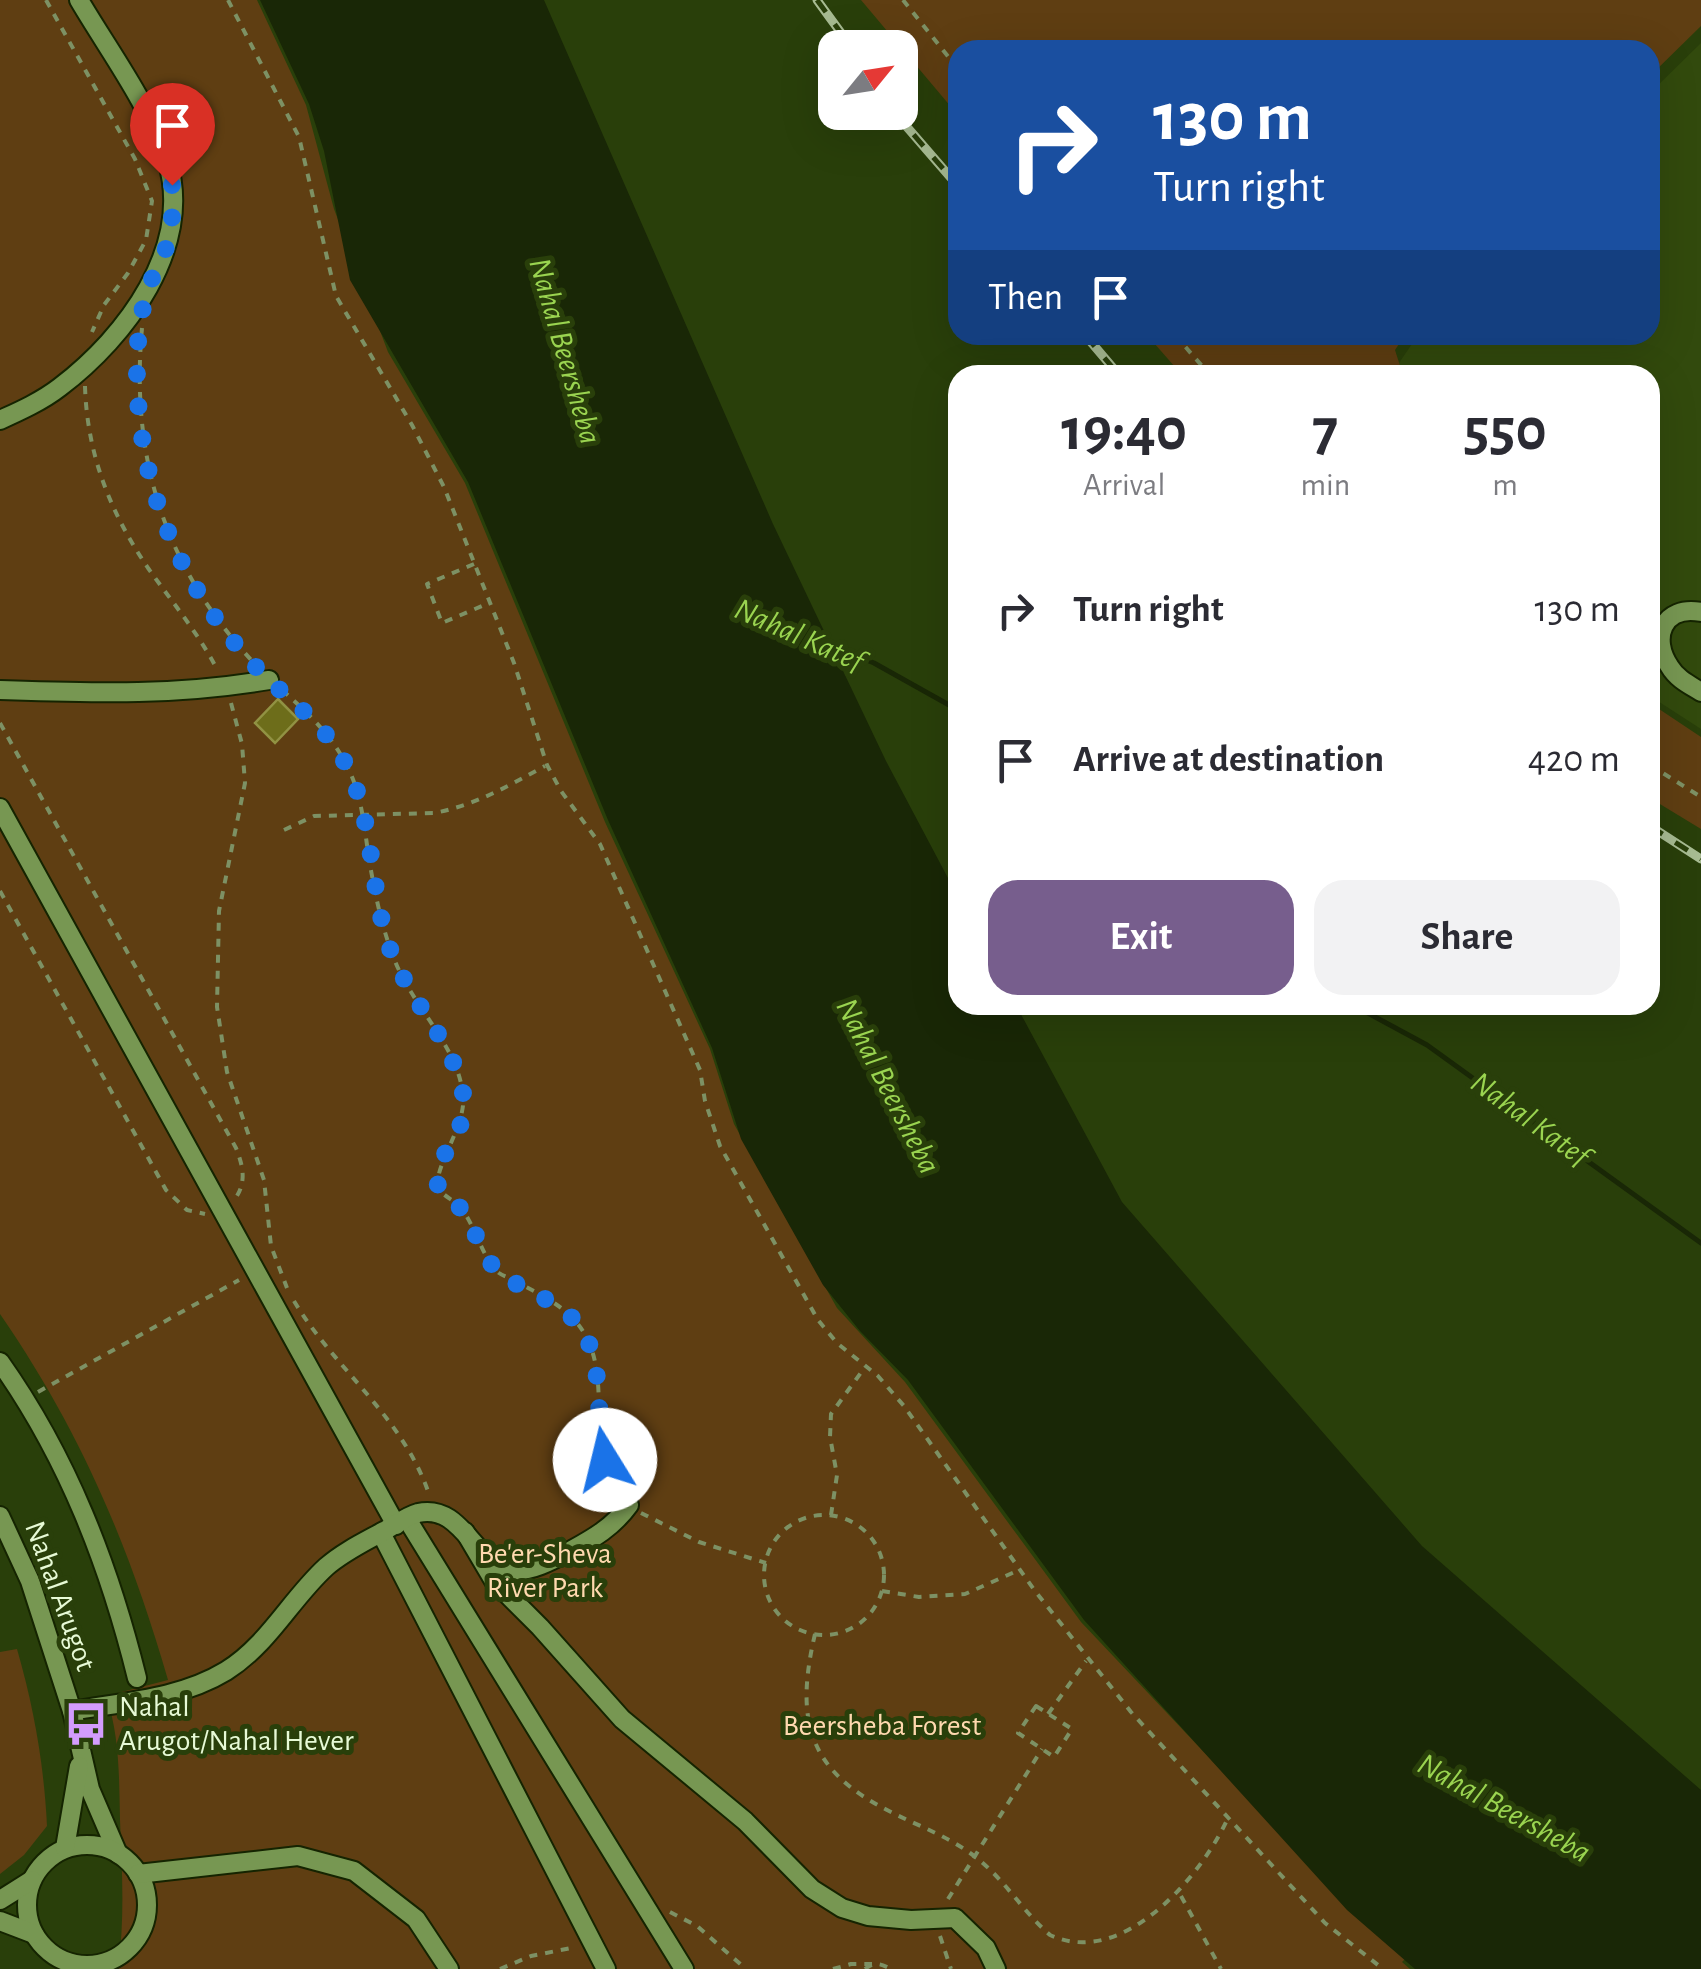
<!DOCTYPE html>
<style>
body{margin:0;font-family:"Alegreya Sans",sans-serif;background:#f2f2f3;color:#2b2b33;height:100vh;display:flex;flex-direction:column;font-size:38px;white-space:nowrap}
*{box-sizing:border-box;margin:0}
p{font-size:32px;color:#7c7c81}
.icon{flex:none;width:55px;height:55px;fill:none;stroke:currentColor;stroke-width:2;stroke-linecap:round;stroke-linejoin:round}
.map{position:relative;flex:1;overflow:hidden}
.side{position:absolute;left:948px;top:365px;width:712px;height:650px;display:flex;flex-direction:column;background:#fff;border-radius:30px;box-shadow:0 10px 40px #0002}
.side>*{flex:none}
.hud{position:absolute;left:948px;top:40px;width:712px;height:305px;border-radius:30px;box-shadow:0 10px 40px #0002;background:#1a4fa0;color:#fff;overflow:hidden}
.needle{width:65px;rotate:60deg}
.fabs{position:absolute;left:818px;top:30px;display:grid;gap:20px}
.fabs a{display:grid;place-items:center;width:100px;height:100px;border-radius:20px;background:#fff;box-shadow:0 10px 40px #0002;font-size:50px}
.pin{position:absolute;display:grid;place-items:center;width:85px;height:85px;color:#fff;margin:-102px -42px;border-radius:50% 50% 50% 0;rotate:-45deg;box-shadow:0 0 10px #0007}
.pin .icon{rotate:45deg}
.me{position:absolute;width:110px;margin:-55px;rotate:351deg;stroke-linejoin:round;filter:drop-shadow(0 0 8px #0008)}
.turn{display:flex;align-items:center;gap:35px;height:210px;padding:0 40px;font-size:45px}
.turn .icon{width:130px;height:130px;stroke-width:2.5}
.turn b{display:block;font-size:70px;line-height:85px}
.then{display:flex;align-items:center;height:95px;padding:0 40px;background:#0003;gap:20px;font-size:38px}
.eta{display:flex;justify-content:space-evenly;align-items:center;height:170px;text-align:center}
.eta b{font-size:60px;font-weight:600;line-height:70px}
.cta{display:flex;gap:20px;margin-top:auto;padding:20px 40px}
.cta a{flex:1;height:115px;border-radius:30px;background:#775e8d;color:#fff;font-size:40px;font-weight:600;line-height:115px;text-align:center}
.cta a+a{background:#f2f2f3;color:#2b2b33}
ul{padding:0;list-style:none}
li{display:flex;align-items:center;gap:30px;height:150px;padding:0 40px}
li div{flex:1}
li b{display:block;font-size:38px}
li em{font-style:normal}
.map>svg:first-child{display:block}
.built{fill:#324a0d}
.green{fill:#5f3e12}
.water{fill:#192706}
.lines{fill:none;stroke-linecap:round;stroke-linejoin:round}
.stream{stroke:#192706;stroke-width:5}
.building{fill:#6d6d1a;stroke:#919243;stroke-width:2.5}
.minor-casing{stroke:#152401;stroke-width:22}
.path{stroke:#7d9164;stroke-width:4;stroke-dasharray:8 8;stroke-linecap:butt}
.minor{stroke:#779752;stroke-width:18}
.rail-casing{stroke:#a7bb92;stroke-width:9}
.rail{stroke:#293f0a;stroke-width:5;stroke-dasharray:15;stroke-linecap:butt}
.route{stroke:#1a73e8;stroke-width:18;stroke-dasharray:0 32.4}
.labels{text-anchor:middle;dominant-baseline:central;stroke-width:10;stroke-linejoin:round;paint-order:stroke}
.park-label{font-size:30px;fill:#ffd9af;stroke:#293f0a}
.street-label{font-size:30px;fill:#e7fad6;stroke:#293f0a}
.poi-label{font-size:30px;fill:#e7fad6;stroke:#293f0a;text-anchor:start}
.water-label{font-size:32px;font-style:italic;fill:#9ad450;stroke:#293f0a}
</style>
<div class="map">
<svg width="1701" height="1969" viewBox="0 0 1701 1969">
<rect width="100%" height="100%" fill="#293f0a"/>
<polygon class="built" points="1701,43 1701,729 1650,696 1650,375 1403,375 1399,363 1418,335 1650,335 1650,93"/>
<g class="green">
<path d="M0,0H257L306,105L334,209L388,352L465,483L605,822L710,1049L734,1124L837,1308L905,1382L1081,1622L1322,1877L1408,1956L1402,1962L1410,1969H118C125,1919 122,1871 120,1820C119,1779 120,1736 106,1696L168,1680C129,1545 80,1430 0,1314Z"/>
<polygon points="861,0 1701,0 1701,26 1650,76 1650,50 958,50 957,114"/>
<polygon points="1147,335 1405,335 1395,350 1403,375 1182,375"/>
<polygon points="1650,703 1701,737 1701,829 1650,798"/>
<path d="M17,1649C34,1708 44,1765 47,1826L24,1855L0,1874V1652Z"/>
</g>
<polygon class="water" points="260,0 544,0 773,524 886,761 957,895 958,1005 1016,1005 1122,1202 1422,1546 1701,1790 1701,1969 1415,1969 1347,1910 1084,1620 908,1380 860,1331 823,1285 741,1139 712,1048 608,820 468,482 350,280 324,151 309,104"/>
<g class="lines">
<g class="stream">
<polyline points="827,644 874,663 958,710"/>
<polyline points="1353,1005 1427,1045 1701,1243"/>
</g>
</g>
<polygon class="building" points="278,699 298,719 275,743 255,723"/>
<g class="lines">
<g class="minor-casing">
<g id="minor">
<path d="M0,420C20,411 42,401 60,387C126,337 194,247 167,160C149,104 109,51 79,0"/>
<path d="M1701,612C1663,605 1650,638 1670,667C1677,679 1690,685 1701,692"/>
<path d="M0,690C96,693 173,696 269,680"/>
<polyline points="0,808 396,1525"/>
<path d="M0,1362C68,1458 109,1565 137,1678"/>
<polyline points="0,1516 30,1581 72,1711 90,1789 118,1854"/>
<polyline points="407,1519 684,1969"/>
<polyline points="465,1532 494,1581 540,1627 622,1719 745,1821 812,1889 842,1908 868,1916 911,1920 955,1918 986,1948 996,1969"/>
<polyline points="381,1533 606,1969"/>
<path d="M72,1711C123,1702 180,1699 226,1671C269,1644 290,1600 326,1567C343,1552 364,1542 384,1531C395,1525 407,1516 418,1513C463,1503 474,1565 512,1570C530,1573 555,1559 570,1551C594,1538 613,1527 629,1505"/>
<circle cx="87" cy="1905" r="60"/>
<polyline points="65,1848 79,1766"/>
<polyline points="138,1874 298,1856 354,1871 416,1919 449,1969"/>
<polyline points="0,1900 32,1880"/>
<polyline points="0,1921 34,1934"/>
</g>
</g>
<g class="path">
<polyline points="46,0 135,159 152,201 146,240 128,273 104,305 92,332"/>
<polyline points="228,0 299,137 336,296 412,425 444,487 514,663 547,765 561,791 600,844 700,1070 705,1101 720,1146 818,1320 837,1343 878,1376 904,1406 1035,1591 1131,1712 1325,1923 1383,1969"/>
<polyline points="903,0 958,69"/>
<path d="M142,328C130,458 165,568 254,663"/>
<polyline points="1175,335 1210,375"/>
<path d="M85,386C87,454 110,512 148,568C172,602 199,634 218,671"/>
<polyline points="474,564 427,584 442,623 489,603"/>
<path d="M282,690C307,712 331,735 346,764C362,794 364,826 369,859C375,894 382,929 395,961C413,1007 458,1046 463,1095C467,1126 431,1170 439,1188C443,1197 455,1200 461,1208C475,1225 483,1260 499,1273C503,1276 508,1277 513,1280C539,1294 569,1307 584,1333C613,1381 584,1447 618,1494"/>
<polyline points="231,703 242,744 245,783 219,911 217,1007 227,1072 264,1180 271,1246 287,1288"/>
<path d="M0,723L236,1148C243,1166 247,1182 235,1199"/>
<polyline points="1650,765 1701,797"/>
<path d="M284,830L314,816L434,813C476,805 508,786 545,766"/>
<polyline points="0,891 166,1190 187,1210 205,1214"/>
<path d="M294,1301C336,1371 404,1417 430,1497"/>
<polyline points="38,1392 239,1280"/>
<polyline points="641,1513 699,1542 766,1563"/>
<polyline points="831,1515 837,1475 830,1437 831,1414 865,1367"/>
<circle cx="824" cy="1575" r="60"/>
<polyline points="882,1591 919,1597 965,1594 1019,1570"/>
<path d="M815,1634C795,1719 807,1770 889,1811C916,1825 945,1835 970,1853C1003,1876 1021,1910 1050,1935C1123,1969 1201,1876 1227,1820"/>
<polygon points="1036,1706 1072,1729 1054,1757 1018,1733"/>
<polyline points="1048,1714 1086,1661"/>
<polyline points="1181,1896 1221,1969"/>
<polyline points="948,1899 1042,1749"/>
<polyline points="670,1912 697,1926 746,1969"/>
<polyline points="940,1936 951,1969"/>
<polyline points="500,1969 531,1956 576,1947"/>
<polyline points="833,1969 851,1964 872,1964"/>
<path d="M865,1969C875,1961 881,1964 891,1969"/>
</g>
<use href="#minor" class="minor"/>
<g class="rail-casing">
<g id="rail">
<polyline points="817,0 852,48"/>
<polyline points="894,112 958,186"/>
<polyline points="1085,335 1119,375"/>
<polyline points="1650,826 1701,859"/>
</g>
</g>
<use href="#rail" class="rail"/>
</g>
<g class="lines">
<path class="route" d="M172,185C174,211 172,234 162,259C158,268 152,277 149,286C133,332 135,395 143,443C158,533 202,615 268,679C296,705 325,726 344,761C374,815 369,884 388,943C405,993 438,1024 456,1069C463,1085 466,1103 462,1120C457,1140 428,1169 440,1190C445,1199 456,1202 462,1210C474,1226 485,1263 501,1274C531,1296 572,1303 588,1341C603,1376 596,1422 605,1460"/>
</g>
<defs>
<g id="bus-bare" transform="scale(3.45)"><path d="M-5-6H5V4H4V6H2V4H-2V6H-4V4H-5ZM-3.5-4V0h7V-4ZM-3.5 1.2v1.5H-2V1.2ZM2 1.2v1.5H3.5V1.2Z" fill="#d39cfc" stroke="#293f0a" stroke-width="2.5" paint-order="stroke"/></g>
</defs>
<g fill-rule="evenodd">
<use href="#bus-bare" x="86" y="1724"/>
</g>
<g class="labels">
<g class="park-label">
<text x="545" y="1554">Be'er-Sheva<tspan x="545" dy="34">River Park</tspan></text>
<text x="882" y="1726">Beersheba Forest</text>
</g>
<g class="street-label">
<text transform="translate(60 1596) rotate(70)">Nahal Arugot</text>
</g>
<g class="poi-label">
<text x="119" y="1707">Nahal<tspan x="119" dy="34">Arugot/Nahal Hever</tspan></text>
</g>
<g class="water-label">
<text transform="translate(565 351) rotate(74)">Nahal Beersheba</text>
<text transform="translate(799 635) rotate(24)">Nahal Katef</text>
<text transform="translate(888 1086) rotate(63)">Nahal Beersheba</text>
<text transform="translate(1530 1119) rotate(36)">Nahal Katef</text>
<text transform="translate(1504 1808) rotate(29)">Nahal Beersheba</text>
</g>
</g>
</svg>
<div class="fabs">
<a><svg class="needle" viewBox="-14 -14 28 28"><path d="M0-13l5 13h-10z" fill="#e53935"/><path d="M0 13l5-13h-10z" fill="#7c7c81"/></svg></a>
</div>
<div class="pin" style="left:172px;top:185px;background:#d93025"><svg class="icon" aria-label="arrive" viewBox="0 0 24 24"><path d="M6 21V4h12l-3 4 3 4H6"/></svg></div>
<svg class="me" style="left:605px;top:1460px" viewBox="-20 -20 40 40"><circle r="19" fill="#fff"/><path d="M0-13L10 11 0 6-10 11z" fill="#1a73e8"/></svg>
<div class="hud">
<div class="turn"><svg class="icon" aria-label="right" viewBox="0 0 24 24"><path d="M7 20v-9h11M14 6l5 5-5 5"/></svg><div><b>130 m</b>Turn right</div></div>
<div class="then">Then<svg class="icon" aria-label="arrive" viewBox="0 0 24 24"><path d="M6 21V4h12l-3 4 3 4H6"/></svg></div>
</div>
<section class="side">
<div class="eta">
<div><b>19:40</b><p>Arrival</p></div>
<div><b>7</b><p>min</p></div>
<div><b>550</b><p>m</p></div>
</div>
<ul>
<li><svg class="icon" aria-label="right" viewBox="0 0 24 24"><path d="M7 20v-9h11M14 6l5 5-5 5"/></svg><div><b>Turn right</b></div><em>130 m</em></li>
<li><svg class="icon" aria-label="arrive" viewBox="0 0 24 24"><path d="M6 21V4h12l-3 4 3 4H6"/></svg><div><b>Arrive at destination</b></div><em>420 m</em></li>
</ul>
<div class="cta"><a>Exit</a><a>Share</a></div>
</section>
</div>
